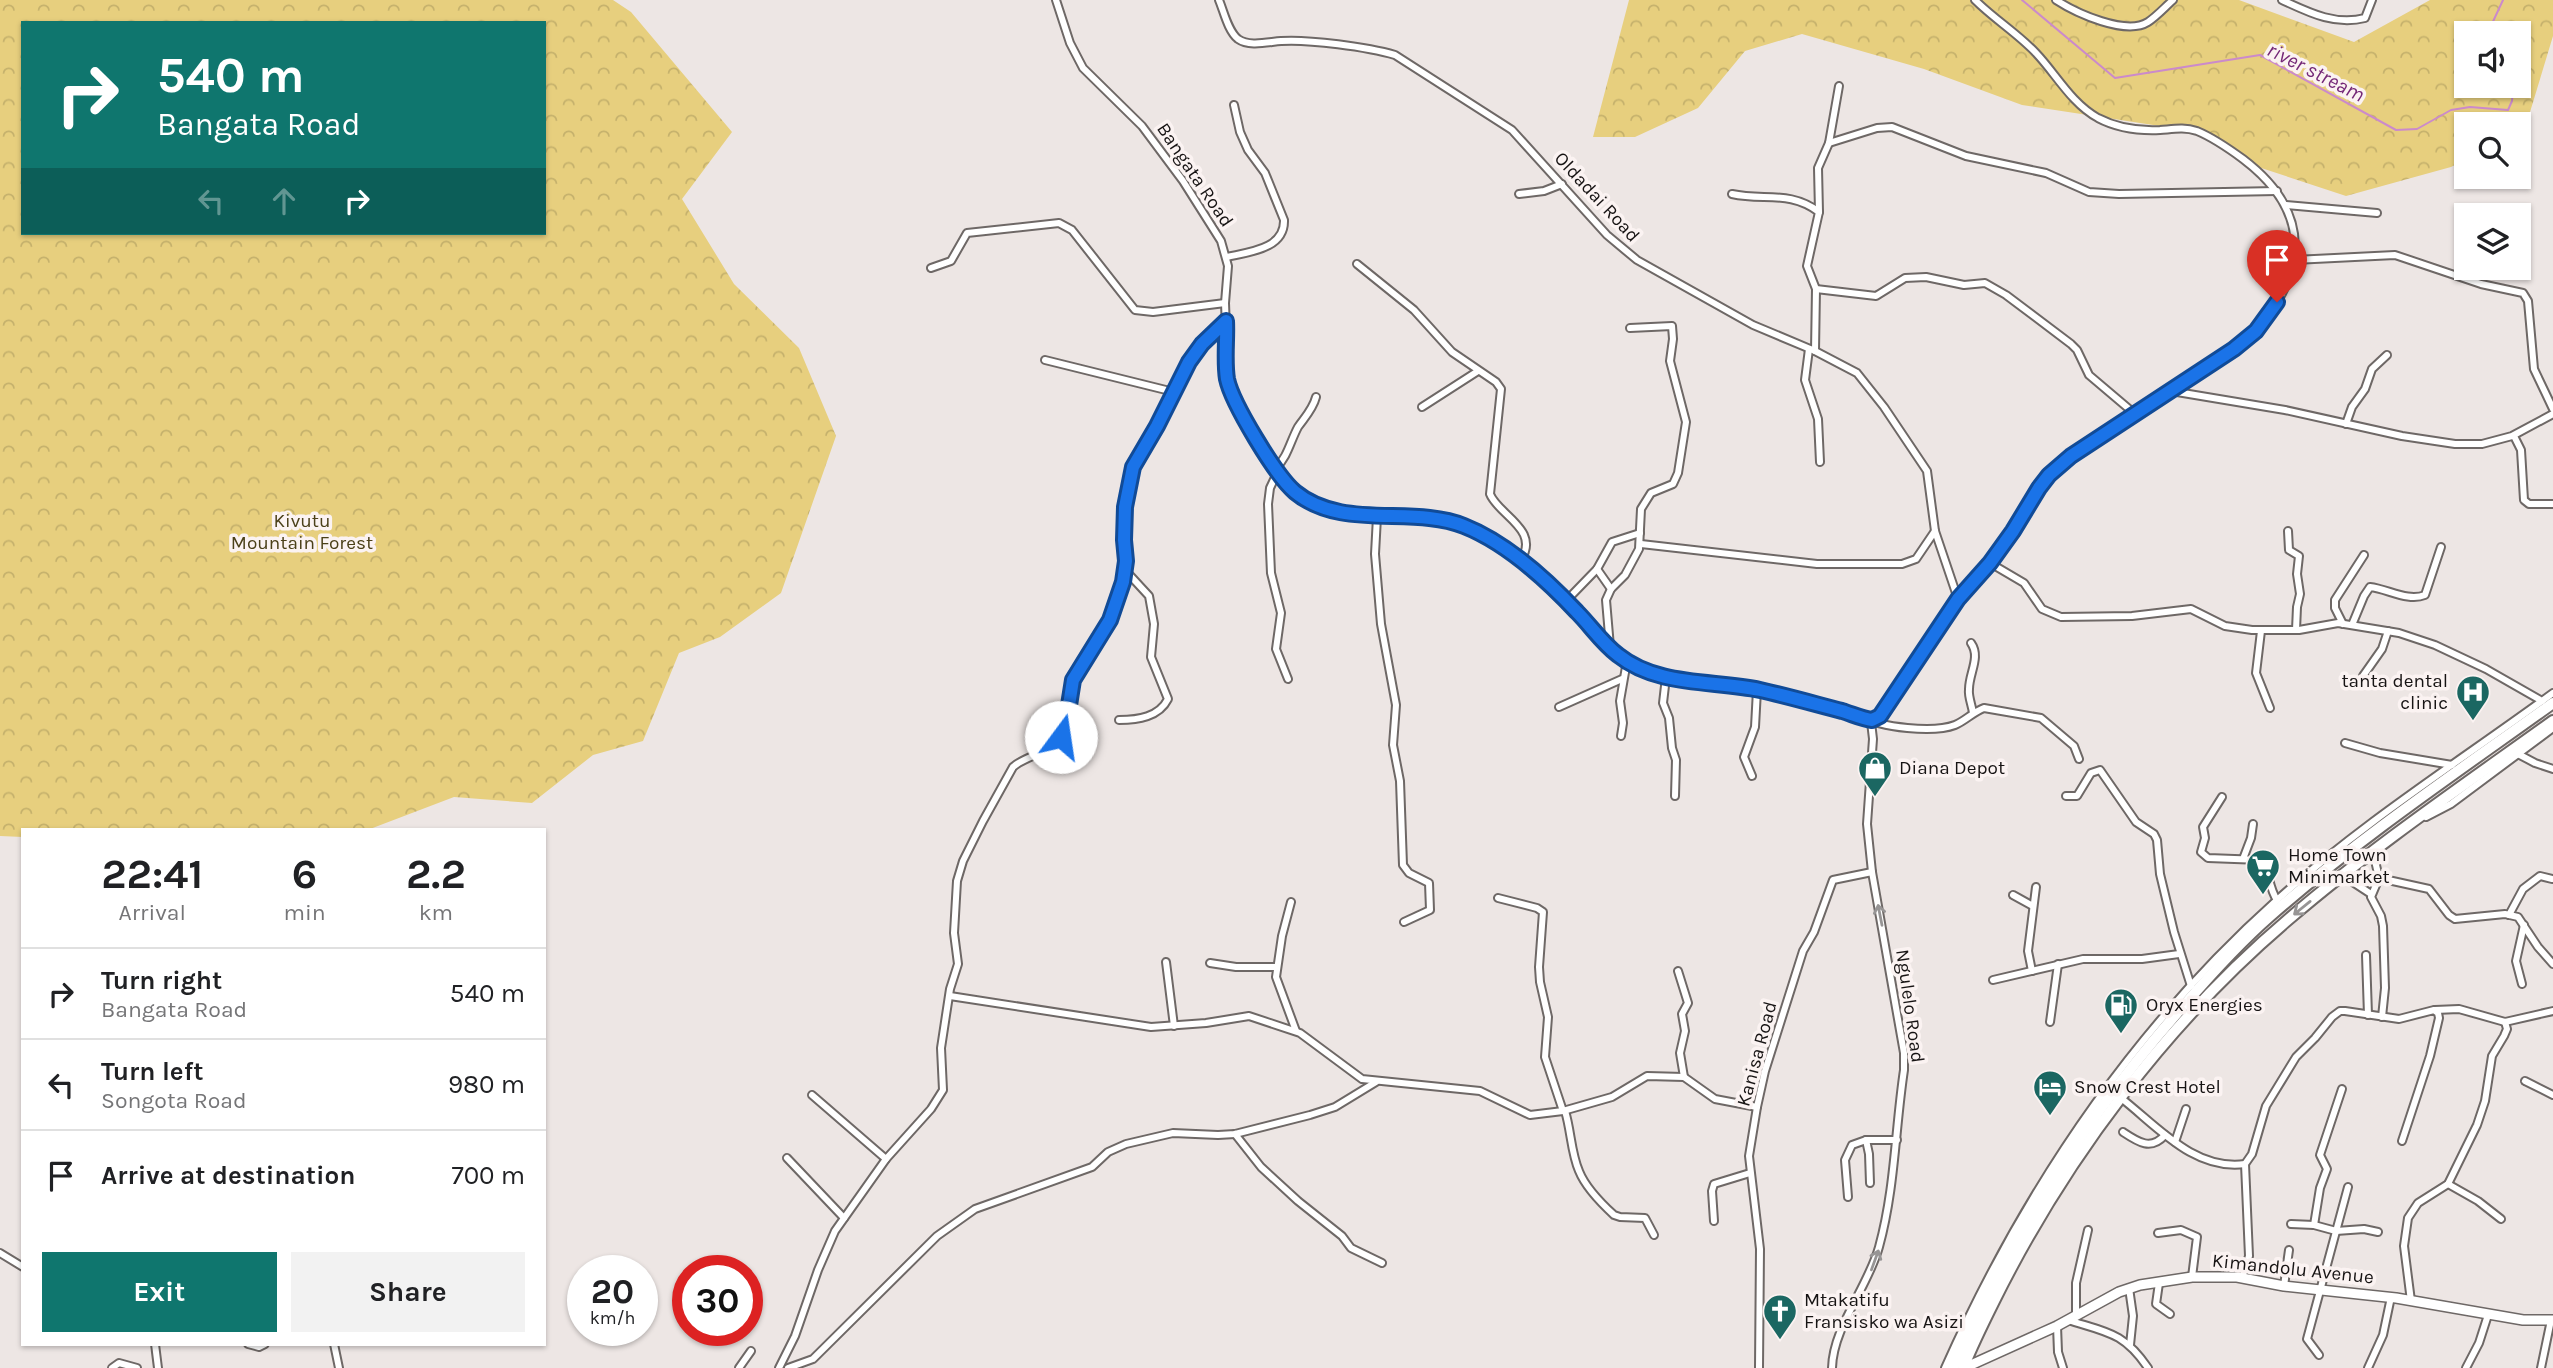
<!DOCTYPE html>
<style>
body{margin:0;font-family:Karla,sans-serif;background:#f2f2f2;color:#202124;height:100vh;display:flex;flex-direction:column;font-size:26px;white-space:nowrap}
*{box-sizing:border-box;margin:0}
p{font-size:23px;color:#757577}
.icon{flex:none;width:38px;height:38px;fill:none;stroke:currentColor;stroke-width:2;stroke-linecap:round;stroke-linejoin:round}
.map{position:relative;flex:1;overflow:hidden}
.sheet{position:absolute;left:21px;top:828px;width:525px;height:518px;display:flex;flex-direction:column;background:#fff;border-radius:0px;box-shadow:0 2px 5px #0004}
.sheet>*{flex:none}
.banner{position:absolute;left:21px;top:21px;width:525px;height:214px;border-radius:0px;box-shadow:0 2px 5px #0004;background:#0f766e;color:#fff;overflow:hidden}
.fabs{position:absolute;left:2454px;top:21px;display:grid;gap:14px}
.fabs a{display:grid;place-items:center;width:77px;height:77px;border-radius:0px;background:#fff;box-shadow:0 2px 5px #0004;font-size:35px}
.speed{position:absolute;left:567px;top:1255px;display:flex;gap:14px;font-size:35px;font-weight:700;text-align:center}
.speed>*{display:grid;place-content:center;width:91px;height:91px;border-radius:50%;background:#fff;box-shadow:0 2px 5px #0004;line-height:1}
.speed small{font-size:18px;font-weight:400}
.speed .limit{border:10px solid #d22;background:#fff;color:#111}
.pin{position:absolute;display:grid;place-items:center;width:60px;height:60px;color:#fff;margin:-72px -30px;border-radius:50% 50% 50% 0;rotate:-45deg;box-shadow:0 0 7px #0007}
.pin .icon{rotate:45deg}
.me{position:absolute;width:77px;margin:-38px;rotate:14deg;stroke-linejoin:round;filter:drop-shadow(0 0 5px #0008)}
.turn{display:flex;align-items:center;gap:24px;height:147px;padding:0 21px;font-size:32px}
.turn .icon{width:91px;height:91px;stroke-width:2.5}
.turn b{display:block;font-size:49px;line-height:60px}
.lanes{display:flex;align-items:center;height:66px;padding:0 21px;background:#0003;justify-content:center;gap:35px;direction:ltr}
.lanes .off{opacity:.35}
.eta{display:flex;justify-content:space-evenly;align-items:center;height:119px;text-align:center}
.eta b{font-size:42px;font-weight:700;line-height:49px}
.primary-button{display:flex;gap:14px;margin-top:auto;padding:14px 21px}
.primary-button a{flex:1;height:80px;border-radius:0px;background:#0f766e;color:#fff;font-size:28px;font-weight:700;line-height:80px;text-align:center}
.primary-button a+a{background:#f2f2f2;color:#202124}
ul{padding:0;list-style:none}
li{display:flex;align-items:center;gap:21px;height:91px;padding:0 21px;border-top:2px solid #e0e0e0}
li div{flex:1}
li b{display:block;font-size:26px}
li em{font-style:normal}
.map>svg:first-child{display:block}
.forest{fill:url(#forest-crowns);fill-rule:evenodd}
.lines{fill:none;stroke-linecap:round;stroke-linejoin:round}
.stream{stroke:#cb8acb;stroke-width:2}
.street-casing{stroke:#6e6866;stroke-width:10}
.secondary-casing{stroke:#6e6866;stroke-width:12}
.highway-casing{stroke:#6e6866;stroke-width:14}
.street{stroke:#fff;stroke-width:6}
.secondary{stroke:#fff;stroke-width:9}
.highway{stroke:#fff;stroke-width:10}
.oneway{stroke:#979595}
.route-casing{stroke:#114b97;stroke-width:18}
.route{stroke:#1a73e8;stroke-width:12}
.labels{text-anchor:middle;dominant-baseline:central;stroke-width:7;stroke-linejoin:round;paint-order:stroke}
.street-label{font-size:19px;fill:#171414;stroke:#fbf3f2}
.park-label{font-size:19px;fill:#4b4019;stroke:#fbf3f2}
.poi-label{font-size:19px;fill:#171414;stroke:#fbf3f2;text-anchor:start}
.water-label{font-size:21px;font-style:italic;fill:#752978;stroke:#fbf3f2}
</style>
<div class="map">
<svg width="2553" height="1368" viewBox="0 0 2553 1368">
<defs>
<pattern id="forest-crowns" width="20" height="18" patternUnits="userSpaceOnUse" patternTransform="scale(1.75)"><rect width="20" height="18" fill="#e7cf7e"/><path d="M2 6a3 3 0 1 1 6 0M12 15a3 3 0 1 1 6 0" fill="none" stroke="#c5b16c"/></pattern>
</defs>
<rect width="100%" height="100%" fill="#ede6e4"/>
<g class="forest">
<path d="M0,0H613L631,12L732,132L682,199L734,284L799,348L836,436L781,593L720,637L679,653L643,741L593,755L532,803L454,797L370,829L23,830V837L0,836ZM23,23H544V233H23Z"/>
<path d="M1629,0H2239L2354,42L2430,0H2553V36L2527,122L2518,127V124H2466V159L2451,167L2346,196L2249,164L2199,132L2022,105L1924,69L1802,34L1745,51L1698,108L1635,137H1593ZM2466,33H2518V86H2466Z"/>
</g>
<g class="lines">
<g class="stream">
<polyline points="2022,0 2115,78 2260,55 2396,130 2417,129 2451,110 2470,107 2508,110 2512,101 2513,86"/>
<polyline points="2491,33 2490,28 2503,0"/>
</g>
<g class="street-casing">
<g id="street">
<path d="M1056,0L1070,43L1083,68L1142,126L1183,181L1221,241L1228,266L1225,303L1228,381L1237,402L1272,463L1293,491L1330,509L1377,517L1445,520L1479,533L1504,547L1566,601L1619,656L1648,670L1697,684L1757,690L1862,716C1880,728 1934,733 1955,725C1965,721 1973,712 1984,708L2041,718L2074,746L2079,759"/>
<path d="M1219,0C1224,12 1228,31 1238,39C1249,47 1268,42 1281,41C1308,39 1368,47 1395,55L1512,130L1607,235L1637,260L1753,325L1815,351L1857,373L1884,407L1927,471L1935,531L1958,599"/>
<path d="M2056,0C2076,13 2126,36 2148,22C2157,16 2165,7 2173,0"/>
<path d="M2282,0C2308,12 2335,26 2365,18L2372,0"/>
<polyline points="1829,143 1877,128 1892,127 1966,156 2046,173 2089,192 2119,194 2277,191"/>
<polyline points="1519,194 1544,191 1562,184"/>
<path d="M1732,194C1764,201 1790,190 1819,212L1807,266L1816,289L1815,351"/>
<polyline points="2286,205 2377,213"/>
<polyline points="1819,212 1818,168 1829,143 1839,86"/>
<path d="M1227,257C1249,252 1285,249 1284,220L1265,173L1248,150L1240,132L1234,105"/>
<polyline points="2294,260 2395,255 2481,284 2523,293 2528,301 2534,369 2553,409"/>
<path d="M1357,264L1414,310L1452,352L1496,382L1501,389L1490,494C1498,515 1542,530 1520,561"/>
<polyline points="931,268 951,261 967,233 1059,223 1072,230 1135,310 1153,312 1225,303"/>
<polyline points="1816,289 1876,296 1905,278 1926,277 1964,285 1985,283 2006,295 2071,344 2077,350 2089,375 2135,414"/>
<polyline points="1809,349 1805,380 1818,419 1820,462"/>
<polyline points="1045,360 1174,392"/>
<polyline points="2171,391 2285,410 2402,436 2455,444 2482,444 2512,436 2553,414"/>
<polyline points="1422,407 1478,371"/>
<polyline points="2346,424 2352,407 2365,389 2372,369 2387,355"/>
<polyline points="2514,436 2521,450 2524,500 2529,504 2553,504"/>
<path d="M1276,468C1288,456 1290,442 1298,427C1305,417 1313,409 1316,397"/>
<polyline points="1278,471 1270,488 1268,504 1271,573 1281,613 1276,649 1288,679"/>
<polyline points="1377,517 1375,554 1381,624 1396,705 1393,745 1400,781 1403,865 1409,873 1429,883 1430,910 1404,922"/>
<polyline points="2288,531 2289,550 2299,556 2297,574 2300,594 2297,607 2296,630"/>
<polyline points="1641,544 1817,564 1902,564 1916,559 1935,531"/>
<polyline points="1990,563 2024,583 2042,609 2061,617 2132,616 2191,609 2225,626 2252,630 2299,630 2338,623 2399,633 2435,645 2486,669 2542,701"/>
<polyline points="1597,569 1611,589"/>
<polyline points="1566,601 1597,569 1612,542 1640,533"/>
<polyline points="2343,624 2335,608 2335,600 2364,555"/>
<path d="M2352,625L2364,596L2370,587C2388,589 2408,602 2425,595L2441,547"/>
<polyline points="2261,631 2256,673 2270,708"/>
<path d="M1971,643C1981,657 1969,673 1969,689C1968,697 1972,705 1973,713"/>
<polyline points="1610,647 1606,600 1611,589 1625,575 1639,549 1641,509 1651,493 1673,484 1678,473 1686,422 1670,361 1673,339 1672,326 1630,328"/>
<polyline points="2363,676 2382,649 2388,631"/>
<polyline points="1666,677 1663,703 1669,718 1672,748 1676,760 1675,796"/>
<polyline points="1559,707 1622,679"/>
<path d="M1871,719L1880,716L1958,599L1990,563L2013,531L2039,488L2049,475L2071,456L2234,349C2304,291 2322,219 2243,159C2228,148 2214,138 2197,131C2184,127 2174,129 2160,130C2139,131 2117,128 2098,118C2071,103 2056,74 2036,53C2017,33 1994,19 1975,0"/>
<path d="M1119,720C1138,720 1159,717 1168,699L1151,657L1154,624L1149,596L1125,570"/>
<polyline points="1621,736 1623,723 1620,701 1627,661"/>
<polyline points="2345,743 2380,753 2452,765"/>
<polyline points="2518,754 2535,763 2553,769"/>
<polyline points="1752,776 1744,757 1755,727 1757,690"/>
<polyline points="2066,796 2077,796 2091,773 2100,770 2136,822 2154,834 2157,840 2160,874 2174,932 2191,986"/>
<path d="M2222,797L2203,827L2205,838L2201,852L2208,858L2261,860C2269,867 2268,887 2277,900"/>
<polyline points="2426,817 2451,804 2553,728"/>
<polyline points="2373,852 2379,878 2429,889 2449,915 2455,919 2505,914 2518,917 2538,947 2553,964"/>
<polyline points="2243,859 2251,838 2253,824"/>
<polyline points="2342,875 2371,894"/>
<polyline points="2379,878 2371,897 2381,916 2383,926 2385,988 2382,1017"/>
<polyline points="2013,895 2033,906"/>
<polyline points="1498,898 1537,908 1543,912 1539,967 1540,982 1548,1017 1545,1057 1563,1111"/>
<polyline points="1291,902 1282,936 1276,977 1296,1031"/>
<polyline points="2509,915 2523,889 2540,876 2552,879"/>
<polyline points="2366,955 2368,1015"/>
<polyline points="1166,962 1174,1026"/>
<polyline points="1210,963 1236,967 1277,967"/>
<polyline points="1678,971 1688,1003 1682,1014 1685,1031 1680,1053 1684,1077"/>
<polyline points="2032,971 2028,951 2036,887"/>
<polyline points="1993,980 2083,959 2142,959 2179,954"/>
<polyline points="2522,984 2516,961 2524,925"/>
<polyline points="950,996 1151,1027 1206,1023 1249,1016 1300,1033 1362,1079 1480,1091 1530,1115 1563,1111 1612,1097 1647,1076 1684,1077 1715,1099 1757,1107"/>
<polyline points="2435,1010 2459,1009 2505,1022 2553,1011"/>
<polyline points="2050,1022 2058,964"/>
<polyline points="2525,1081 2553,1095"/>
<polyline points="812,1095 886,1159"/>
<path d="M2121,1098C2157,1126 2194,1171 2245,1164L2252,1154L2266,1106L2296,1057L2315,1038L2332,1017L2340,1011H2345L2399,1019L2434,1010L2438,1013L2439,1018L2430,1056L2402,1141"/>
<path d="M1565,1111C1571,1130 1571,1153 1579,1171C1585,1186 1602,1204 1614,1215L1620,1217L1645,1218L1654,1235"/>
<path d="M2123,1132C2138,1142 2151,1151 2165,1135"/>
<polyline points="1235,1134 1261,1167 1298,1201 1342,1236 1351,1248 1382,1263"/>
<polyline points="1866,1140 1869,1154 1870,1183"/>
<polyline points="2175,1142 2186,1109"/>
<polyline points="787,1158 844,1218"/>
<polyline points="2448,1184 2478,1201 2501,1219"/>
<polyline points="1848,1197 1845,1160 1852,1145 1866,1140 1897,1140"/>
<polyline points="1714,1221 1712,1191 1714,1184 1750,1173"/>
<polyline points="2291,1224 2314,1225 2336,1231 2364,1229 2378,1232"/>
<polyline points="2314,1225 2320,1188 2327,1169 2320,1155 2342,1089"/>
<polyline points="2158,1233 2181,1230 2197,1237 2192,1277"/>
<polyline points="0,1253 23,1267"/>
<polyline points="2242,1278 2249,1256 2245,1164"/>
<polyline points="2159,1283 2156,1304 2170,1314"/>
<polyline points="2284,1286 2289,1250"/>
<polyline points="2129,1288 2133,1316 2130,1345"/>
<polyline points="2411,1301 2404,1246 2408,1218 2418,1203 2448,1184 2477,1125 2485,1101 2492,1056 2504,1036 2507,1029 2505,1022"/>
<polyline points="2076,1315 2076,1283 2088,1230"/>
<path d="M2068,1320C2106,1332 2124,1332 2148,1368"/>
<polyline points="2057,1326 2058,1352 2063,1368"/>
<polyline points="155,1344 158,1368"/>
<polyline points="248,1344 259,1347 265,1344"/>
<polyline points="334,1344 339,1368"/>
<polyline points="2319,1355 2307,1339 2348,1187"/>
<polyline points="112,1368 119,1363 137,1368"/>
<polyline points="739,1368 751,1351"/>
<path d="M779,1368L795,1336L818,1270L835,1231L886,1159L931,1109L943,1090L941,1048L950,989L958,964L954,933L957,881L963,861L983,821L1013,767C1025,756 1047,754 1059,741C1073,725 1067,698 1073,679C1077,670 1085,661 1090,652C1104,630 1115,610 1122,585C1130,559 1122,532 1125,505C1129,470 1141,457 1157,427C1177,389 1191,349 1226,321"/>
<polyline points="788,1368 813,1359 937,1236 975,1209 1092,1167 1108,1152 1126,1144 1173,1133 1218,1135 1235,1134 1310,1115 1335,1107 1376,1082"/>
<polyline points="1759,1368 1760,1249 1749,1156 1757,1107 1765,1071 1803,951 1814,932 1833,880 1872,872"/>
<path d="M1832,1368C1833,1327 1868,1287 1879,1247C1895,1189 1895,1130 1904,1070V1053L1872,872L1867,824L1873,739L1871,722"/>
<path d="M1945,1368C2024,1191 2132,1030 2277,900C2362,823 2460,761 2553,693"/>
<polyline points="2368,1368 2383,1335 2391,1297"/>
<polyline points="2466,1368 2479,1343 2488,1315"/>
<polyline points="2541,1368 2551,1320"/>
</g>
</g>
<g class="secondary-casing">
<polyline id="secondary" points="1964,1368 2057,1326 2119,1292 2140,1285 2192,1277 2237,1277 2284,1286 2396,1298 2523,1320 2553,1320"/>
</g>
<g class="highway-casing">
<g id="highway">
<path d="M1953,1368C2010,1235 2089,1112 2185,1004C2212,973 2239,943 2270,916C2359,838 2457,772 2553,703"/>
<path d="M1963,1368C1972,1345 1983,1323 1994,1301C2065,1158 2168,1021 2290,918C2373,847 2464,785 2553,721"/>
</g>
</g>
<use href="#street" class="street"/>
<use href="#secondary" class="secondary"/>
<use href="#highway" class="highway"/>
</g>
<defs><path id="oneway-shaft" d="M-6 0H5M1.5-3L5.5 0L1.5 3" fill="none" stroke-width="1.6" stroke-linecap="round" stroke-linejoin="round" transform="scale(1.75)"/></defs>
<g class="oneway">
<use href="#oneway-shaft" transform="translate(2302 908) rotate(141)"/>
<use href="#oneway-shaft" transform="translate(1880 915) rotate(-101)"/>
<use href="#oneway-shaft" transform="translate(1875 1260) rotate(-70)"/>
</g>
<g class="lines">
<g class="route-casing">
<path id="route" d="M1061,737L1066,724L1073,680L1110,620L1123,582L1126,561L1124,540L1125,507L1133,467L1157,426L1189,362L1202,344L1226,321C1227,339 1224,360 1227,379C1232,403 1276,476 1295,492C1342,531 1413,505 1464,526C1507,543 1546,579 1577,612C1591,626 1602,643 1618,655C1658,687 1713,680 1760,690C1787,696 1815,704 1842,711C1852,714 1863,719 1872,720L1880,716L1958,599L1990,563L2013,531L2039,488L2049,475L2071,456L2234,349L2256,331L2277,302"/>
</g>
<use href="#route" class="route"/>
</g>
<defs>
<g id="hospital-pin" transform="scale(1.75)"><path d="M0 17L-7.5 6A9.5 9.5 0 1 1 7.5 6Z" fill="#1b6762" stroke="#fbf3f2"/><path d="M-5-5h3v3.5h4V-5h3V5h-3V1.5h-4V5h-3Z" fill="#fff"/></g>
<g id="shop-pin" transform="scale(1.75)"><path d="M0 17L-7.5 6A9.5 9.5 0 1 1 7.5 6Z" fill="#1b6762" stroke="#fbf3f2"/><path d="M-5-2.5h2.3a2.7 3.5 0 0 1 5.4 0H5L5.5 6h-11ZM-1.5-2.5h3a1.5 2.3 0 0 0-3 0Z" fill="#fff"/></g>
<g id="supermarket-pin" transform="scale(1.75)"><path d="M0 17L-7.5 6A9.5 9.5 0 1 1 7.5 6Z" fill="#1b6762" stroke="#fbf3f2"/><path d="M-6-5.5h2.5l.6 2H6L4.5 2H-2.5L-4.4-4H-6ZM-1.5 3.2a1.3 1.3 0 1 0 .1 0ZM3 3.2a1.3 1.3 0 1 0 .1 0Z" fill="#fff"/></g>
<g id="fuel-pin" transform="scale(1.75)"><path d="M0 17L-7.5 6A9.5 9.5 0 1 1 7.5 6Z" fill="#1b6762" stroke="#fbf3f2"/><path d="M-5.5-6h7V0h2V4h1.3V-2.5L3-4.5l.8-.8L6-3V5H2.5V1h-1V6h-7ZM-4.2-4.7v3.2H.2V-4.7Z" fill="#fff"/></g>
<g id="hotel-pin" transform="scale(1.75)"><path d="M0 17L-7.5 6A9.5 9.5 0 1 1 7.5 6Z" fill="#1b6762" stroke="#fbf3f2"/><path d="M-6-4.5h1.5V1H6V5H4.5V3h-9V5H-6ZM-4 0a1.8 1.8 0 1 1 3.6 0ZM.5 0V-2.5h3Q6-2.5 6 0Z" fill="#fff"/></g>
<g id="church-pin" transform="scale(1.75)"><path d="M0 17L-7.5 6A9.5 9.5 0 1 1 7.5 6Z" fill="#1b6762" stroke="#fbf3f2"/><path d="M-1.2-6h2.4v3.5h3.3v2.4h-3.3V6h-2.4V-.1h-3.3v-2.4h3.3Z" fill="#fff"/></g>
</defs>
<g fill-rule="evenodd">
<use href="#hospital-pin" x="2473" y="692"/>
<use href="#shop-pin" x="1875" y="768"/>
<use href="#supermarket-pin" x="2263" y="866"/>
<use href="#fuel-pin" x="2121" y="1005"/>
<use href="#hotel-pin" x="2050" y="1087"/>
<use href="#church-pin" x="1780" y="1311"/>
</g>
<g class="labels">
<g class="street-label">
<text transform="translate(1195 175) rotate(56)">Bangata Road</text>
<text transform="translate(1597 197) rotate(47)">Oldadai Road</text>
<text transform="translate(1910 1006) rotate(82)">Ngulelo Road</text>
<text transform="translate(1757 1054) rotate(-75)">Kanisa Road</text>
<text transform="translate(2293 1269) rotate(6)">Kimandolu Avenue</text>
</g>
<g class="park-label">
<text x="302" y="521">Kivutu<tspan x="302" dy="22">Mountain Forest</tspan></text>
</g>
<g class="poi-label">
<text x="2448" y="681" text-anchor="end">tanta dental<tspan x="2448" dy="22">clinic</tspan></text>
<text x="1899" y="768">Diana Depot</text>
<text x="2288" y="855">Home Town<tspan x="2288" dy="22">Minimarket</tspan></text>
<text x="2146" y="1005">Oryx Energies</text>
<text x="2074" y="1087">Snow Crest Hotel</text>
<text x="1804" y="1300">Mtakatifu<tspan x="1804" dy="22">Fransisko wa Asizi</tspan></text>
</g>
<g class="water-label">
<text transform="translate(2316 72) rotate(27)">river stream</text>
</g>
</g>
</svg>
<div class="fabs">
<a><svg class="icon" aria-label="sound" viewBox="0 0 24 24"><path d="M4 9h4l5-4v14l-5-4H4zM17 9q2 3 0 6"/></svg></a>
<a><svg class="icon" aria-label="search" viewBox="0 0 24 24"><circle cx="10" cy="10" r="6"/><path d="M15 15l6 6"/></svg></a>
<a><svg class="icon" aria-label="layers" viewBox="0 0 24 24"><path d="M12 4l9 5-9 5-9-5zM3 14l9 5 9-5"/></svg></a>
</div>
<div class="speed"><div>20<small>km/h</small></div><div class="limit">30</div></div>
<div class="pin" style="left:2277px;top:302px;background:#d93025"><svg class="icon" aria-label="arrive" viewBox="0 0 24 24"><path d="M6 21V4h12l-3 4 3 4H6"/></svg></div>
<svg class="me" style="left:1061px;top:737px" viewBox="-20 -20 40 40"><circle r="19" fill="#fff"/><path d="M0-13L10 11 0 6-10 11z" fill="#1a73e8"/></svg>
<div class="banner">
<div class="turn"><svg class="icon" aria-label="right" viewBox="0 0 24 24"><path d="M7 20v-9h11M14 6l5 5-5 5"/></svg><div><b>540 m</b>Bangata Road</div></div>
<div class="lanes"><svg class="icon off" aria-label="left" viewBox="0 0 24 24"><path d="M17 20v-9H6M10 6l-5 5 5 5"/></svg><svg class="icon off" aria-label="ahead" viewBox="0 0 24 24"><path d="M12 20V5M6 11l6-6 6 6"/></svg><svg class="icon" aria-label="right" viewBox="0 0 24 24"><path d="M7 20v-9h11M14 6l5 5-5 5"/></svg></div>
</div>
<section class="sheet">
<div class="eta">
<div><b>22:41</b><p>Arrival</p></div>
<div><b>6</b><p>min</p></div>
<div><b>2.2</b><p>km</p></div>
</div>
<ul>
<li><svg class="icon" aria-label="right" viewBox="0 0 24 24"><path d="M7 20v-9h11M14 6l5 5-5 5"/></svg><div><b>Turn right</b><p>Bangata Road</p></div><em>540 m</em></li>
<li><svg class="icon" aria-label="left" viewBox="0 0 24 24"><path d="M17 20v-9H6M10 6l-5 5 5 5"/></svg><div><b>Turn left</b><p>Songota Road</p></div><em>980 m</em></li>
<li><svg class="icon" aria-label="arrive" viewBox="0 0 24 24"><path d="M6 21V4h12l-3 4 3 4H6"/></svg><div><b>Arrive at destination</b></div><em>700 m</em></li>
</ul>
<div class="primary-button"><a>Exit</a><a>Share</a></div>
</section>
</div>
